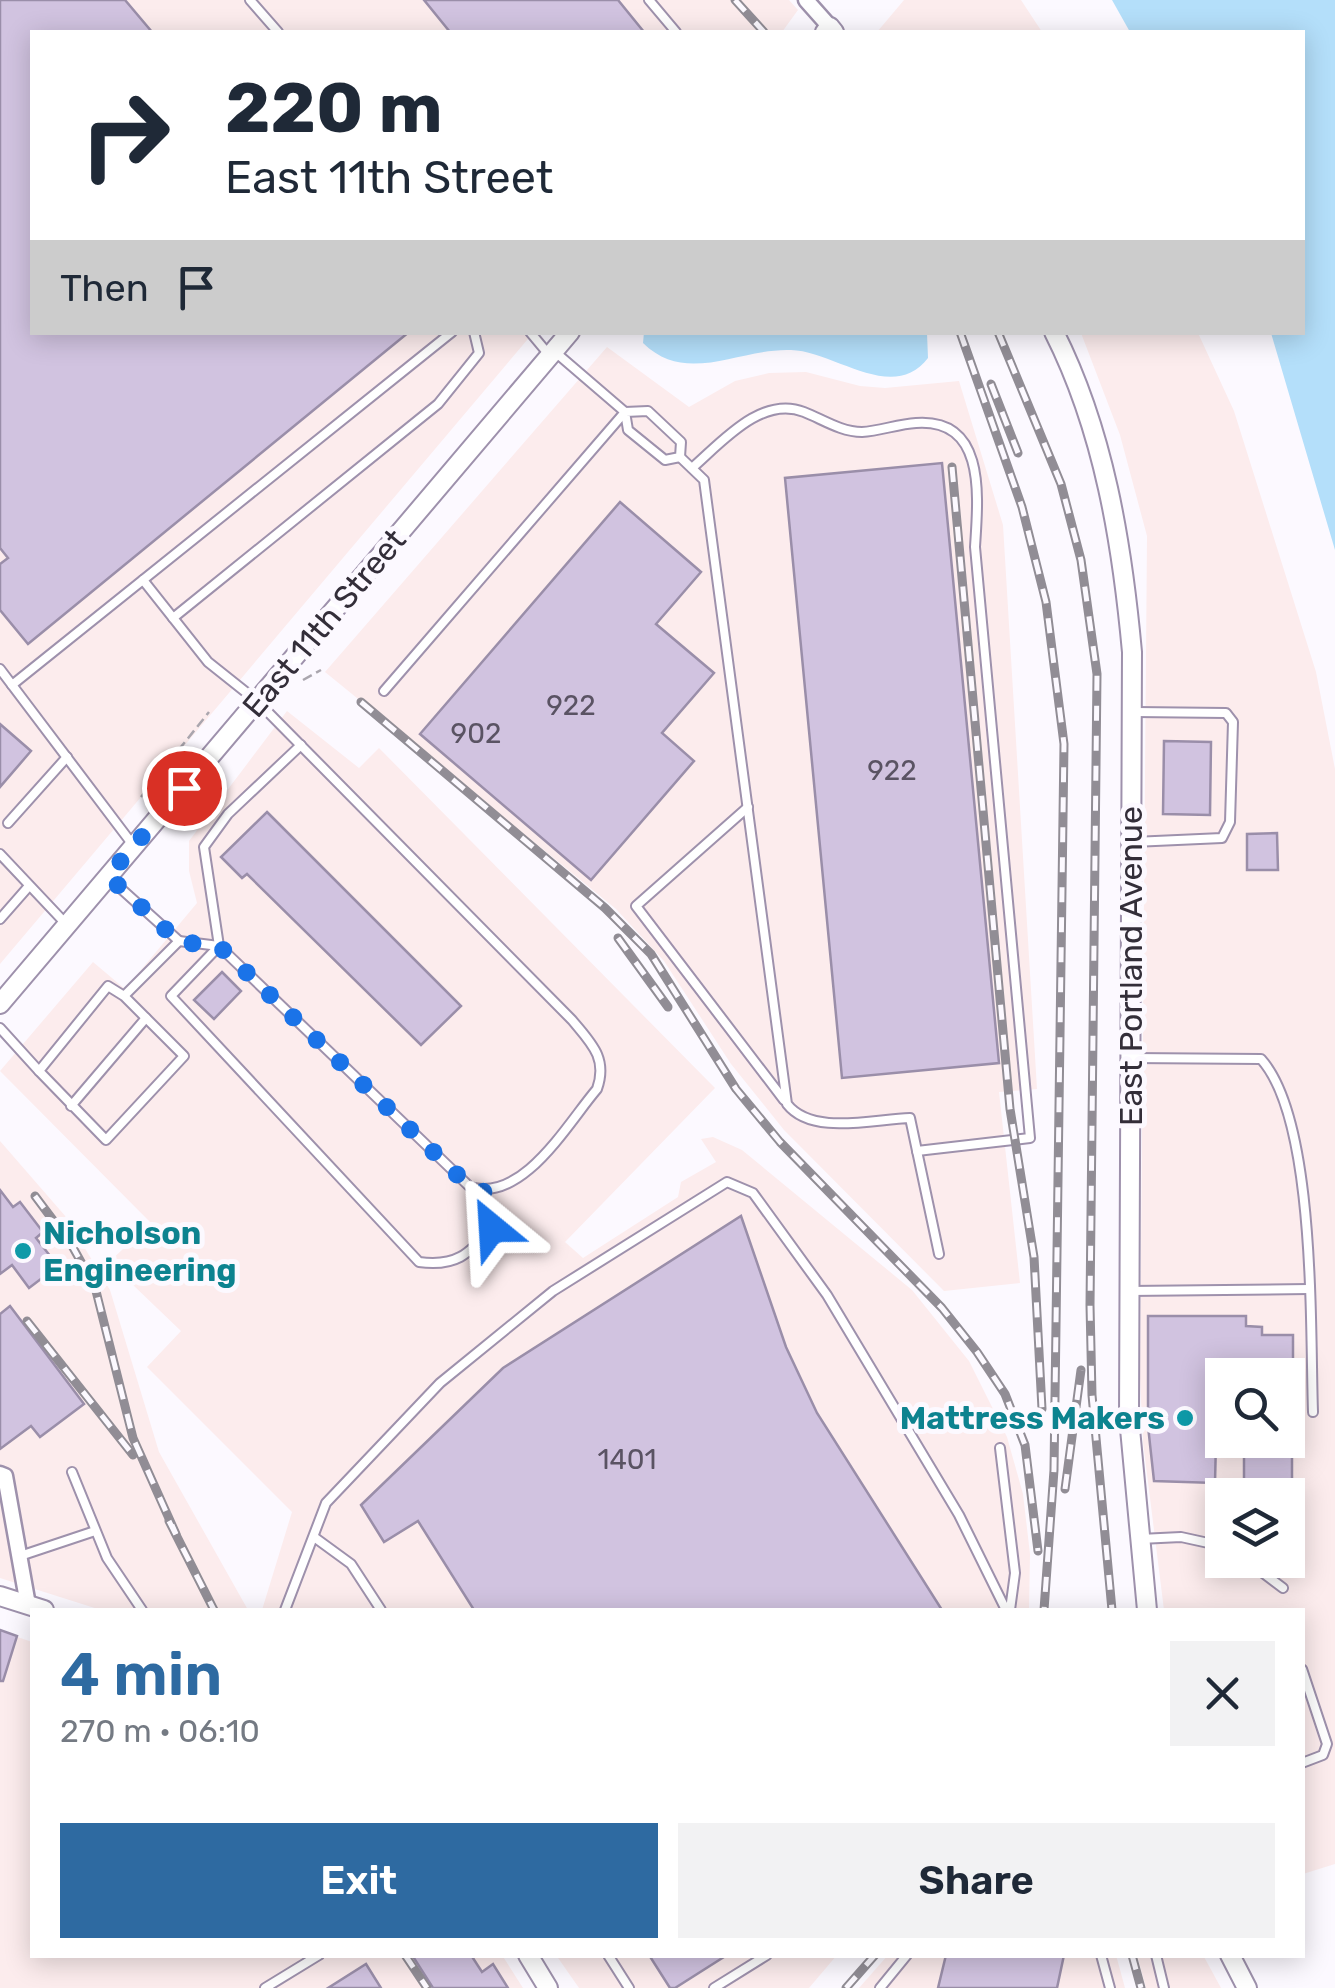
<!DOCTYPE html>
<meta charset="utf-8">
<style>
body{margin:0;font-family:Rubik,sans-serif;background:#f2f2f3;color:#1f2937;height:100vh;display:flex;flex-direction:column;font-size:38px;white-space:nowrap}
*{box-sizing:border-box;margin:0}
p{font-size:32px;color:#747a83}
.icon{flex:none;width:55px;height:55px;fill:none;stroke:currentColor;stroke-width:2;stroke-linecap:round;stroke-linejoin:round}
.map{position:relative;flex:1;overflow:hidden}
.drawer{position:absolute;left:30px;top:1608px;width:1275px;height:350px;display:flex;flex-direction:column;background:#fff;border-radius:0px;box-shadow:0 5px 25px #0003}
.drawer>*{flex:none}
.top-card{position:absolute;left:30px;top:30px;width:1275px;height:305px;border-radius:0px;box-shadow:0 5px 25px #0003;background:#fff;color:#1f2937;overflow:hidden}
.fabs{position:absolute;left:1205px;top:1358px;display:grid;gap:20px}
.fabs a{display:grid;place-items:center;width:100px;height:100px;border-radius:0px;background:#fff;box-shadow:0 5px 25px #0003;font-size:50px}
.pin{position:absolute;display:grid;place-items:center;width:85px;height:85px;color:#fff;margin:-42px;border:5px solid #fff;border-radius:50%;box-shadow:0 2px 10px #0007}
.me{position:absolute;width:110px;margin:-55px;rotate:333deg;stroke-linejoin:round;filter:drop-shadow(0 0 8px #0008)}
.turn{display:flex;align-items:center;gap:35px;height:210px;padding:0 30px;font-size:45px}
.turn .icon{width:130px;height:130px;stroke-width:2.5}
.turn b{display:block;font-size:70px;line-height:85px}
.then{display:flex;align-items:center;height:95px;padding:0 30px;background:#0003;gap:20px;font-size:38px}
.round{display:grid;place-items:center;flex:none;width:105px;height:105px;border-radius:0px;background:#f2f2f3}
.head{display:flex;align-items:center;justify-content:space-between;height:170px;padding:0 30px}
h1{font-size:60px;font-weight:600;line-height:75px;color:#2e6aa1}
.action{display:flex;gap:20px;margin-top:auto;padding:20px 30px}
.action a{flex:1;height:115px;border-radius:0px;background:#2e6aa1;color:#fff;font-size:40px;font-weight:600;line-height:115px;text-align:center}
.action a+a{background:#f2f2f3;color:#1f2937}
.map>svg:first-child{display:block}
.industrial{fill:#fceced;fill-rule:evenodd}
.water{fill:#b4dffa}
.building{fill:#d1c3e0;stroke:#9a8ea9;stroke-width:2.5}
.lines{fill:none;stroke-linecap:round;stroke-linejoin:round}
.service-casing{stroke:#9e91ac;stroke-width:12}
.minor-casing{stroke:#9e91ac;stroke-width:19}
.tertiary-casing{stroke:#9e91ac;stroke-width:22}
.path{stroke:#aaa6ae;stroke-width:2.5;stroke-dasharray:10 5;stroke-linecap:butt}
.service{stroke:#fff;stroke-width:8}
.minor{stroke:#fff;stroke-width:14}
.tertiary{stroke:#fff;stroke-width:18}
.rail-casing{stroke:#918d95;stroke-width:9}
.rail{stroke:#fcf9ff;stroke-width:5;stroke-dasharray:15;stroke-linecap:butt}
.route{stroke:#1a73e8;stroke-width:18;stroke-dasharray:0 32.4}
.culture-dot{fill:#0f9aa8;stroke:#fcf9ff;stroke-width:4}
.labels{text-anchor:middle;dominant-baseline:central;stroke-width:10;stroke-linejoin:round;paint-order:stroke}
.number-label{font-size:28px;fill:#5a5363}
.street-label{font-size:32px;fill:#332e39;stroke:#fcf9ff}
.culture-label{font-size:32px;font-weight:bold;fill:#0d838f;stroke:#fcf9ff;text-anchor:start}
</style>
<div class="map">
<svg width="1335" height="1988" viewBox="0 0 1335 1988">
<rect width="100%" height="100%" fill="#fcf9ff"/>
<g class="industrial">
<polygon points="0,0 789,0 798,10 782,32 32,32 32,332 533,333 0,964"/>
<polygon points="904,0 1021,0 1042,32 877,32"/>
<path d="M1081,333H1198L1234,411L1316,672L1335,769V1864L1303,1874L1302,1610H1164L1143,1442L1140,1378L1147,536L1120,435ZM1222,1375H1288V1440H1222ZM1222,1495H1288V1560H1222Z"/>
<polygon points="607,347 689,407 735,381 769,373 806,372 860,386 885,388 959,381 1003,525 1037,1089 999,1092 1020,1283 944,1291 784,1130 731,1064 664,961 616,909 325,672"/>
<polygon points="287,711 359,768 379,748 715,1088 565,1242 583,1258 678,1197 681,1182 716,1162 701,1139 713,1137 742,1150 912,1290 969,1361 1007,1437 1023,1494 1030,1554 1029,1610 262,1610 292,1512 147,1367 181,1331 109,1262 151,1223 0,1071 93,962 125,989 197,903 189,871 189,841"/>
<polygon points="0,1141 66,1217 110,1290 159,1452 248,1610 101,1610 0,1578"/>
<polygon points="0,1631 32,1642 32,1955 502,1955 523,1988 0,1988"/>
<polygon points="556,1955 837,1955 809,1988 579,1988"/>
<polygon points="888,1955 1116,1955 1125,1988 859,1988"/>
<polygon points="1137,1955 1203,1955 1221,1988 1146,1988"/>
</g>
<g class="water">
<polygon points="1112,0 1335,0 1335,550 1271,333 1302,332 1302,32 1130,32"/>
<path d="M644,332L927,333L928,358C893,404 834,351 791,350C738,348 687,386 643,343Z"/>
</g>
<g class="building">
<polygon points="0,0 125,0 152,32 32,32 32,332 409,332 28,644 0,610 0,564 8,558 0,548"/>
<polygon points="424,0 618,0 644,32 450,32"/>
<polygon points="942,463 999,1063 842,1078 785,478"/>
<polygon points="620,502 701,572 656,624 714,673 662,733 694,761 591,880 420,734"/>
<polygon points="0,724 31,751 0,787"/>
<polygon points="1164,741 1211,742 1210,815 1163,814"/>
<polygon points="267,812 461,1006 421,1045 247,874 242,878 221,857"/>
<polygon points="1277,833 1278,870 1247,870 1247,834"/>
<polygon points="222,972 241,991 214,1019 194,1000"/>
<polygon points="0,1190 13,1207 20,1202 43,1232 36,1238 58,1266 29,1288 12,1265 0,1274"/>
<polygon points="741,1216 786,1347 817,1413 942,1610 474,1610 418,1521 384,1542 361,1505 503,1368"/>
<polygon points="10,1306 84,1404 40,1437 31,1426 0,1449 0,1314"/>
<polygon points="1148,1316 1246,1316 1246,1326 1262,1327 1262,1335 1293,1335 1293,1375 1222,1375 1222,1441 1216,1441 1215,1483 1154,1481 1148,1426"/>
<rect x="1244" y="1440" width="48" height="55"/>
<polygon points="0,1630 17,1636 3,1681 0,1681"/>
<polygon points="412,1955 471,1955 482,1972 493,1964 508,1988 433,1988"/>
<polygon points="649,1955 727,1955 675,1988 670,1988"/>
<polygon points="946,1955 1064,1955 1057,1988 938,1988"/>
<polygon points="366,1964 381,1988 328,1988"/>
</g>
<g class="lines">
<g class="service-casing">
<g id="service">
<polyline points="250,0 278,32"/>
<polyline points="649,0 676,32"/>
<polyline points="530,332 550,356"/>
<polygon points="648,411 681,442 680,457 665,460 628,430 625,412"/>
<path d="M680,457L704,480L787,1104C812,1136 873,1119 910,1118L939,1254"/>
<path d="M692,468C721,443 761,395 804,412C822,419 841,432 862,432C880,431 898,424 916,423C987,418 978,498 975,547L1030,1138L917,1151"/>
<path d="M143,580L208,662L257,701L572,1020C591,1043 608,1058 597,1089C567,1124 523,1203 470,1187L219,946L179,941"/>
<polyline points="173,618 438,404 479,353 474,332"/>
<polyline points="0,669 133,845"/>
<polyline points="12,685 452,332"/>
<polyline points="384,691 625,412 554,351"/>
<path d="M301,745L228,814L204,847L219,946L171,996L419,1262C455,1267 469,1255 492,1227L484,1192"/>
<polyline points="748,807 636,906 784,1100"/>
<polyline points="8,823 67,757"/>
<polyline points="1133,842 1222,838 1230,822 1233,722 1226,713 1135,712"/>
<polyline points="0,854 67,925"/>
<polyline points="108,877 179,941 124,996 108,986 39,1071 106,1140 184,1056 124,996"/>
<polyline points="0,919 29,886"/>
<polyline points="0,1028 39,1071"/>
<path d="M1131,1058L1261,1059C1316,1120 1310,1328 1313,1412"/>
<polyline points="71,1106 146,1018"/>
<polyline points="1129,1291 1309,1289"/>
<polyline points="1000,1448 1015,1573 1010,1610"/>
<polyline points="72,1472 107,1558 142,1610"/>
<polyline points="314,1537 351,1564 381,1610"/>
<polyline points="1140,1539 1181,1537 1222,1546"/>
<polyline points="20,1556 95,1531"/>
<polyline points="1246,1560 1283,1588"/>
<polyline points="285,1610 326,1503 440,1383 553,1291 727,1182 753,1193 827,1295 959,1515 1006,1610"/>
<polyline points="1302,1669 1327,1744 1323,1755 1302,1763"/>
<polyline points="608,1955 629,1988"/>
<polyline points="1101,1955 1110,1988"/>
<polyline points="1156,1955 1164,1988"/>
<polyline points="265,1988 319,1955"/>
<polyline points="714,1988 767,1955"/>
<polyline points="880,1988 907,1955"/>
</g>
</g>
<g class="minor-casing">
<g id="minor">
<polyline points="806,0 830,27"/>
<polyline points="0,1474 5,1476 28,1605"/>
</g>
</g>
<g class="tertiary-casing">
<g id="tertiary">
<polyline points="825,32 830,27 834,32"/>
<path d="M1054,332C1104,431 1122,543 1132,652L1129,1418L1147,1610"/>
<polyline points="0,1004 570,332"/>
<polyline points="0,1596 44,1610"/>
<polyline points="528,1955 548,1988"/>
<polyline points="1230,1955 1247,1988"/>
</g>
</g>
<g class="path">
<polyline points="303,680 321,670"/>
<polyline points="141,797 209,712"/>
</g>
<use href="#service" class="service"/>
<use href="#minor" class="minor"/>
<use href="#tertiary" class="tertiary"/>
<g class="rail-casing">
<g id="rail">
<polyline points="735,0 764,32"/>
<polyline points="960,332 1022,507 1046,602 1064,744 1054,1470 1044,1610"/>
<polyline points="998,332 1061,484 1081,560 1097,674 1090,1305 1092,1395 1112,1610"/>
<polyline points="991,384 1018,453"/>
<polyline points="952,467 1010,1109 1034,1257 1042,1409"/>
<polyline points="361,702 605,908 651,954 736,1089 780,1142 942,1308 977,1352 1005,1394 1025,1445 1038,1551"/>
<polyline points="618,938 668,1007"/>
<polyline points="35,1196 71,1244 95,1287 133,1438 176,1534"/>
<polyline points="27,1321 133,1455"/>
<polyline points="1065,1489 1081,1370"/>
<polyline points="169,1521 214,1610"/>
<polyline points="405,1955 427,1988"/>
<polyline points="1132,1955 1141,1988"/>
<polyline points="846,1988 875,1955"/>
</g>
</g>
<use href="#rail" class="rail"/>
</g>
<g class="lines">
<polyline class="route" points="184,788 108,876 179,942 219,946 470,1187 484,1192 492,1228"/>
</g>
<g class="culture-dot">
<circle cx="23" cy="1251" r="10"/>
<circle cx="1185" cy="1418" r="10"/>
</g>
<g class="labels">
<g class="number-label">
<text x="571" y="705">922</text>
<text x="476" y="733">902</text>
<text x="892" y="770">922</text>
<text x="627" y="1459">1401</text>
</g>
<g class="street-label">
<text transform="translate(324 623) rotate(-50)">East 11th Street</text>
<text transform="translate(1131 966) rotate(-90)">East Portland Avenue</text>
</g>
<g class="culture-label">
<text x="43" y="1233">Nicholson<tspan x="43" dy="37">Engineering</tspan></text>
<text x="1165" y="1418" text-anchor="end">Mattress Makers</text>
</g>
</g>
</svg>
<div class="fabs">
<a><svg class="icon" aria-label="search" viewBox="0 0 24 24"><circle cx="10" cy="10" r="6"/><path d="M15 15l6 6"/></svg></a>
<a><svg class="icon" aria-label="layers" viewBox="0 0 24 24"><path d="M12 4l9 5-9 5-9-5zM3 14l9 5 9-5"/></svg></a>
</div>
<div class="pin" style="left:184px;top:788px;background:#d93025"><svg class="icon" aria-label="arrive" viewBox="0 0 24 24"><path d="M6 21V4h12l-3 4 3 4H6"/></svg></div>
<svg class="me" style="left:492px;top:1228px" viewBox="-20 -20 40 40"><path d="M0-17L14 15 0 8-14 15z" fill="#1a73e8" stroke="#fff" stroke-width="4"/></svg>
<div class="top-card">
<div class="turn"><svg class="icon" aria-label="right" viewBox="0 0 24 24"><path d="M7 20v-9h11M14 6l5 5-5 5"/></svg><div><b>220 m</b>East 11th Street</div></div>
<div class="then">Then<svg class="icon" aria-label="arrive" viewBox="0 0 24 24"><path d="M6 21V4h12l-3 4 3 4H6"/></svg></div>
</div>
<section class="drawer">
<div class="head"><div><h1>4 min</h1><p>270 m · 06:10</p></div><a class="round"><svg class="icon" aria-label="close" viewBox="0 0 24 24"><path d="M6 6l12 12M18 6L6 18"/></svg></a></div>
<div class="action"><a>Exit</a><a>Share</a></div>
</section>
</div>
